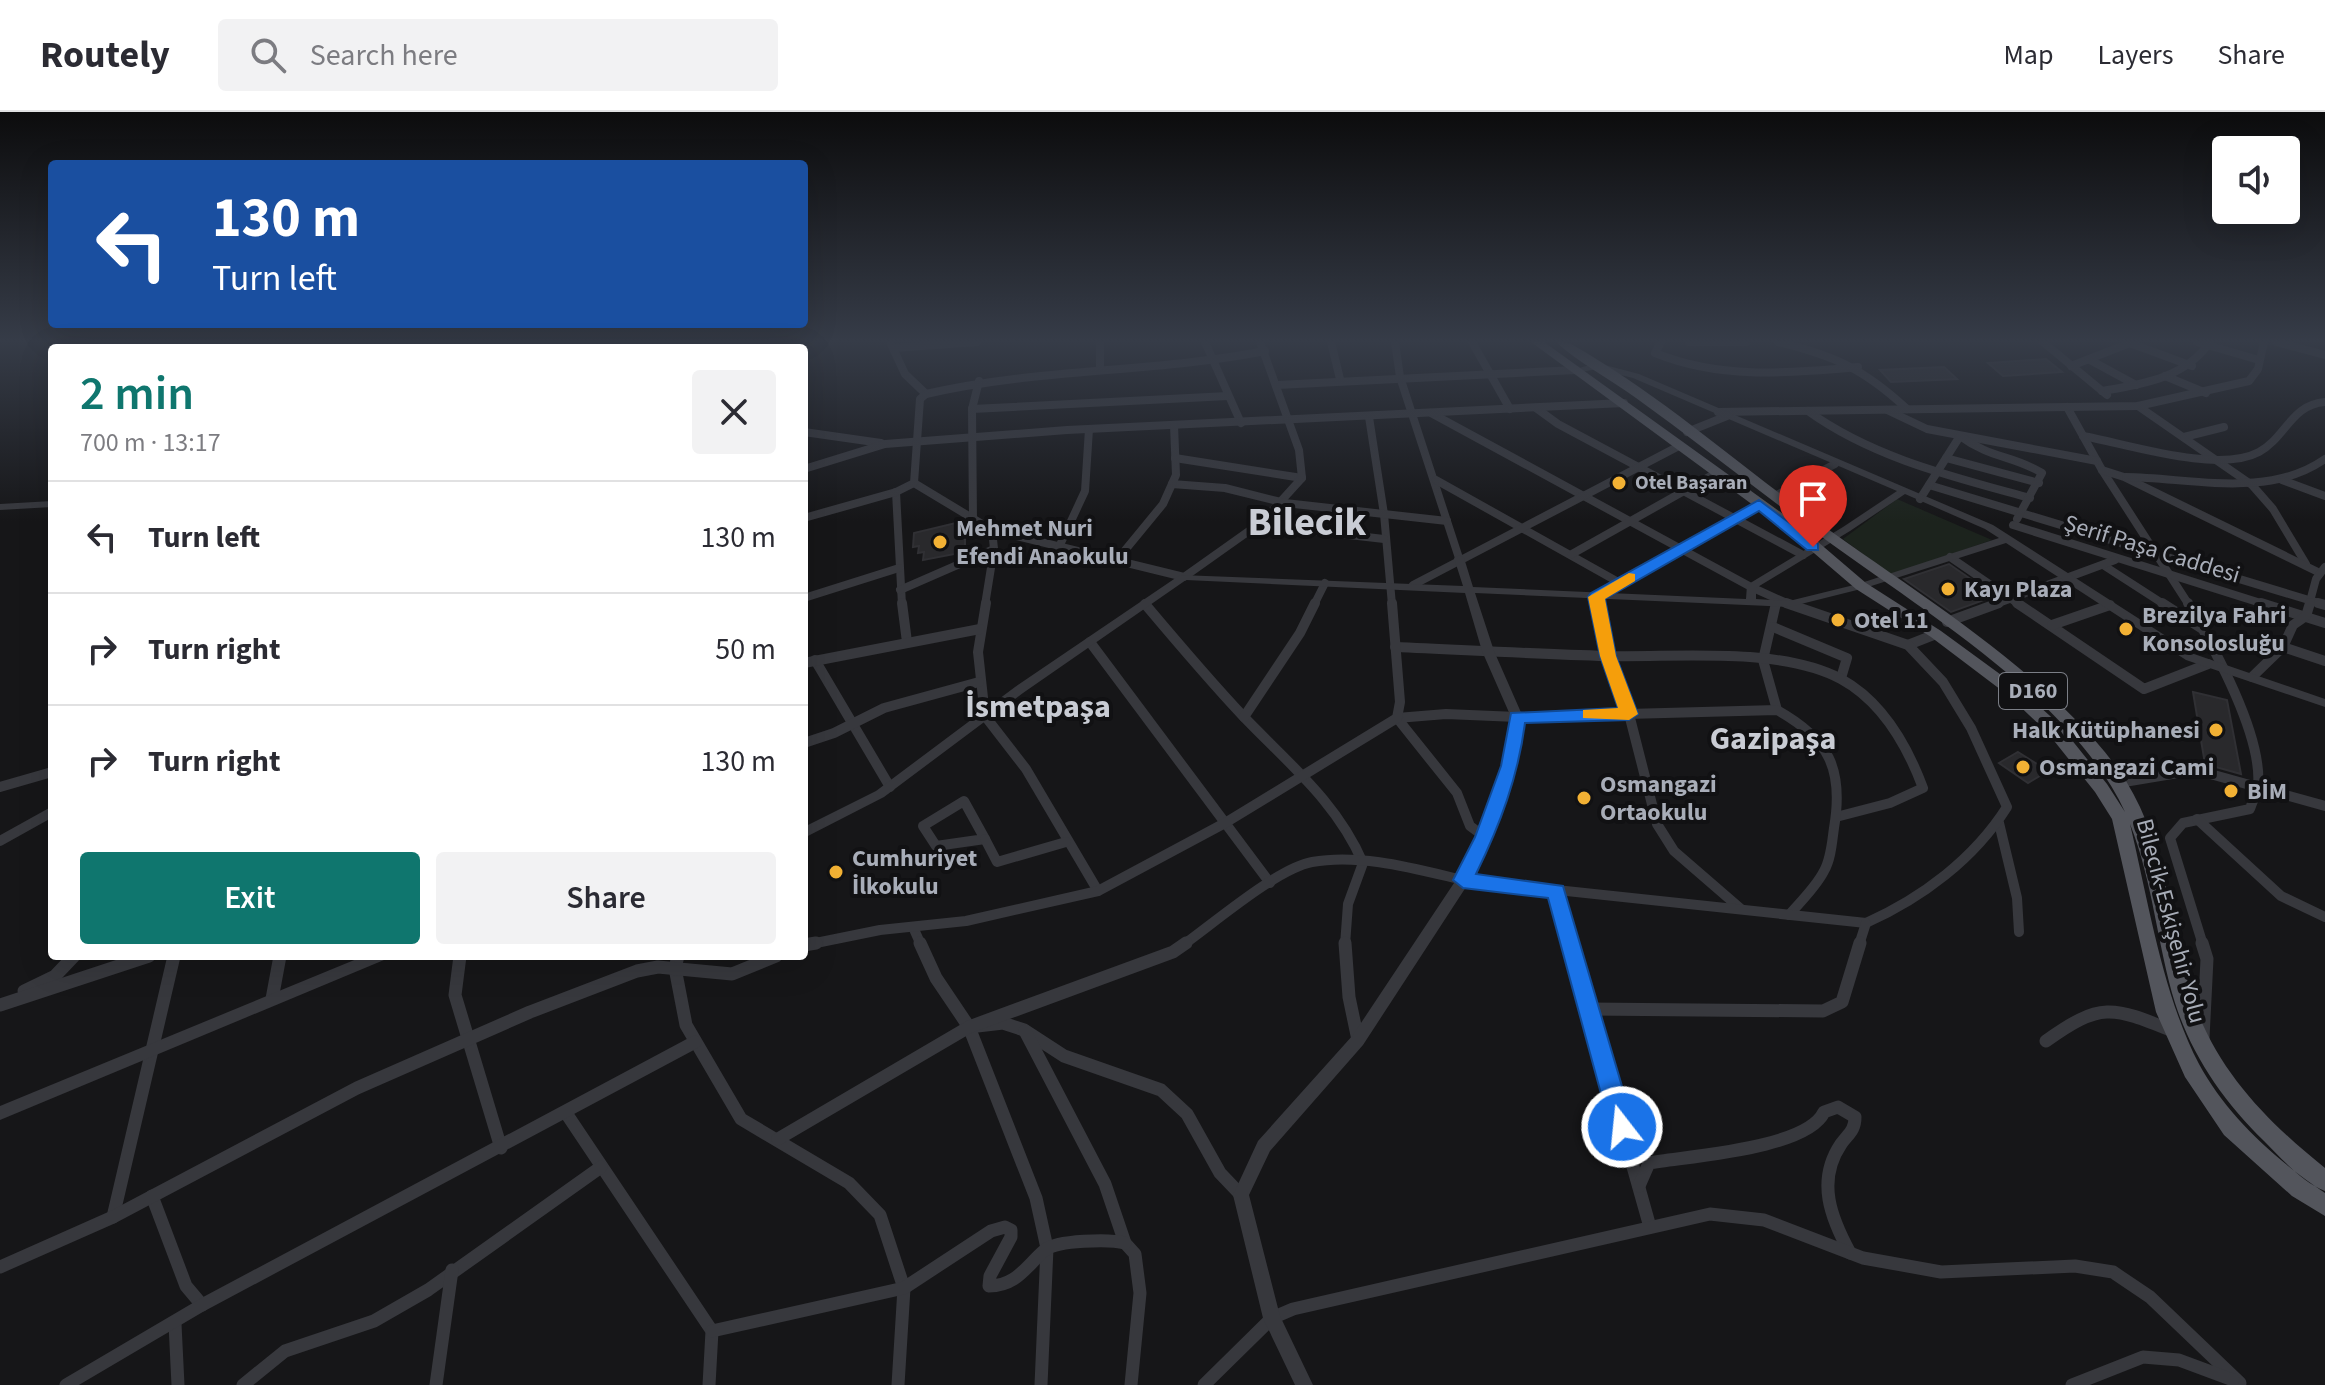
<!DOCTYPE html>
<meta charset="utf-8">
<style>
body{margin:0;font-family:"Source Sans 3",sans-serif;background:#f2f2f3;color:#2b2b33;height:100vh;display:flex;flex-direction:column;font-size:30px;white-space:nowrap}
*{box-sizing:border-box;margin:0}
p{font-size:26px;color:#7c7c81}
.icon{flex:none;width:44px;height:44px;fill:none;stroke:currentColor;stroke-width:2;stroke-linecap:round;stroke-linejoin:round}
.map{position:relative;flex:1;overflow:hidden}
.sheet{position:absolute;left:48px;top:232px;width:760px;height:616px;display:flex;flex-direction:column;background:#fff;border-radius:8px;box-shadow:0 8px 32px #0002}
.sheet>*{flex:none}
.guide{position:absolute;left:48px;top:48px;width:760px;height:168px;border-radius:8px;box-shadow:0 8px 32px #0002;background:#1a4fa0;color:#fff;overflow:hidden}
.tools{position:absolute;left:2212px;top:24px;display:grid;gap:16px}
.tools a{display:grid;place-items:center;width:88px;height:88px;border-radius:8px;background:#fff;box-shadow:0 8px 32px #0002;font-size:40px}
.pin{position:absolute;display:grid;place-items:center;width:68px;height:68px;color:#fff;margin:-82px -34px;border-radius:50% 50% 50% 0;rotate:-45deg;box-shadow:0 0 8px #0007}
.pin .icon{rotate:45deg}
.me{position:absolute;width:88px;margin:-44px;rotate:344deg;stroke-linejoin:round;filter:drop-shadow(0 0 6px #0008)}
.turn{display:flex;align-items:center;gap:28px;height:168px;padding:0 32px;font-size:36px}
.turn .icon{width:104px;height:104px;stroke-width:2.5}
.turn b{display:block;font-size:56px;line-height:68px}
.round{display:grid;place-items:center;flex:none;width:84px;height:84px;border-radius:8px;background:#f2f2f3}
.head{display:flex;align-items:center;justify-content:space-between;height:136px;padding:0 32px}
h1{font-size:48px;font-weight:600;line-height:60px;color:#0f766e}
.button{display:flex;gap:16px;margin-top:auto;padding:16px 32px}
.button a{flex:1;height:92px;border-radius:8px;background:#0f766e;color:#fff;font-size:32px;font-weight:600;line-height:92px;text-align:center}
.button a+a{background:#f2f2f3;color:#2b2b33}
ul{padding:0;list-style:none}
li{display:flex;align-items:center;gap:24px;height:112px;padding:0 32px;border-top:2px solid #e1e1e2}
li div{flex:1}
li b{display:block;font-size:30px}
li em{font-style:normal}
header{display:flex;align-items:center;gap:48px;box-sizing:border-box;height:112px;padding:0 40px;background:#fff;border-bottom:2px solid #e1e1e2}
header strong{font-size:38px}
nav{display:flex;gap:44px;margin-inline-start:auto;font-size:28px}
.search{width:560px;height:72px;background:#f2f2f3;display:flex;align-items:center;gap:20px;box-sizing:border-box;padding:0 28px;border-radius:8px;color:#7c7c81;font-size:30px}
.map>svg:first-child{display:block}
.green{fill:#1c231d}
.building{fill:#29292c;stroke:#303034;stroke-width:2}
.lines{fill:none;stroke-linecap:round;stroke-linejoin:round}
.minor-far2{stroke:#37383d;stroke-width:8}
.minor-far1{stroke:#37383d;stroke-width:10}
.minor{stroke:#37383d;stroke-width:13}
.tertiary{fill:#37383d;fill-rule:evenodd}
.primary{fill:#53555c;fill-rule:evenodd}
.route{fill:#1a73e8;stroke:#114b97;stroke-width:2}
.slow{fill:#f59e0b}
.poi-dot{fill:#f2b134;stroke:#111113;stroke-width:3}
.labels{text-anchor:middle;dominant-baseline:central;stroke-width:8;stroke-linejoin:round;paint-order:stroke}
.far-poi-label{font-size:20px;font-weight:bold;fill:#a8adb8;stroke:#111113;text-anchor:start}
.shield{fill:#111113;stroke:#7b7e86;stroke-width:2}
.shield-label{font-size:22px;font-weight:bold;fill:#a8adb8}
.poi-label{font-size:24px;font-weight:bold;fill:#a8adb8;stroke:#111113;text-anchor:start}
.street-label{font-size:24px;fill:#a8adb8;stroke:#111113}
.district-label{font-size:32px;font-weight:bold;fill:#c9ccd4;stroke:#111113}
.town-label{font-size:40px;font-weight:bold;fill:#c9ccd4;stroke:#111113}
</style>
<header>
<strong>Routely</strong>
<div class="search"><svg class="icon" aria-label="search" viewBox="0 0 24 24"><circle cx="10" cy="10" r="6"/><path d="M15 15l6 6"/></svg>Search here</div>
<nav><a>Map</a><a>Layers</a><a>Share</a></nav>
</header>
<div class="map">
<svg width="2325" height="1273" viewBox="0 0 2325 1273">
<rect width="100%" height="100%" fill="#161618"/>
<polygon class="green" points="1897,387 1992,428 1891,463 1843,427"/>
<g class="building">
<polygon points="2046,247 2062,260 2003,264 1988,251"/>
<polygon points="1944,255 1957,267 1891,270 1880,258"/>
<polygon points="960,410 960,425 965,424 965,437 961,437 960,441 923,448 924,440 918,441 919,434 913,435 914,421"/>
<polygon points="1949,452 1995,484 1951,500 1904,467"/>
<polygon points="2193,580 2227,588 2241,662 2205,652"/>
<polygon points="2018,640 2048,659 2028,671 1999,651"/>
</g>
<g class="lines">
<g class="minor-far2">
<polyline points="1100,230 1100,257"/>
<polyline points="1205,230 1241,311"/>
<polyline points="1331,230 1340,267"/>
<polyline points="1395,230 1400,265 1459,446"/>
<polyline points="1472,230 1510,297"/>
<path d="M1661,230L1655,241C1722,268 1788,261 1858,255"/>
<polyline points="1689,230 1746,230"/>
<path d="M1778,230C1835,244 1864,257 1907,297"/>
<polyline points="2043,230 2107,283"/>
<polyline points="2127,230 2192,254"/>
<polyline points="2197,230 2259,248"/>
<polyline points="2276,230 2325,243"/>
<polyline points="891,232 905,262 926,282"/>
<polyline points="894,236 977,230"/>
<polyline points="2090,248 2136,273"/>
<polyline points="2071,254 2130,231"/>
<polyline points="2165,264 2206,281"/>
<polyline points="1277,273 1576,258"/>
<path d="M2102,279C2143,272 2185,266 2210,230"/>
<polyline points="2138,294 2252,373 2273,397 2306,452"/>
<polyline points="2067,295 2102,358 2189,493"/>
<polyline points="1536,296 1558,312 1803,443"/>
<polyline points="972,297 1228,284"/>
<polyline points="1887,298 1927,317 2097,349"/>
<path d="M1808,299C1873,346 1954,365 2030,386"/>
<polyline points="1718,300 2138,294 2249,269 2258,257 2264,230"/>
<polyline points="1431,301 1751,475 1791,493"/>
<polyline points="1369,305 1384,402 1392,493"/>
<polyline points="804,320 881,331"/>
<polyline points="1687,320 1727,304"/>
<path d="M2083,324C2127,332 2218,362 2259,340C2285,326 2292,292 2325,290"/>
<polyline points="2184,325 2224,315"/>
<polyline points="1175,346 1302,366"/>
<polyline points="1946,346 2039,371"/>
<polyline points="804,357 885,332 1067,318 1624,291"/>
<polyline points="2102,358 2124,365 2320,461"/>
<path d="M2126,365C2192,366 2268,387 2325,347"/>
<polyline points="1436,368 1620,471"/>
<polyline points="2282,368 2325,384"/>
<polyline points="914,371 992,418 1184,465 1263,409 1302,366 1299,338 1260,230"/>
<polyline points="1172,372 1225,376 1285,391 1447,409"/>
<polyline points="1929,373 2325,493"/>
<polyline points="896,380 902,493"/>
<polyline points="1775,384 1835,352"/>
<path d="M1920,387L1960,324C1991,347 2013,343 2042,361L2017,407"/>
<path d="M804,406L896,380L914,371L920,287L926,282C1038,256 1153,261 1265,239"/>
<polyline points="973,408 972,297 979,269"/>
<polyline points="1261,413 1384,427"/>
<polyline points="2013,413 2267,493"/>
<polyline points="1059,435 1085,379 1089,317"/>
<polyline points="1572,442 1716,361"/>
<polyline points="1950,445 2020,493"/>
<polyline points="1117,448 1163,392 1176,363 1174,313"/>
<polyline points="2103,453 2165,493"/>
<polyline points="1413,473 1679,334"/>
<polyline points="900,478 994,437"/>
<polyline points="804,486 899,456"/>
<polyline points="985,493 994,437 992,418"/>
<polyline points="1314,493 1325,471"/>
<polyline points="1598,493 1596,485 1759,393"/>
<polyline points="1993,493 2115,448"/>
<polyline points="2309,493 2316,467 2325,455"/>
</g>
<g class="minor-far1">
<polyline points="902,491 907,530"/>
<polyline points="986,491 978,540 985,604 1026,657 1098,779"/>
<polyline points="1597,491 1608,544 1629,602 1657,712 1674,739 1741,797"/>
<polyline points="1776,491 1763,548 1777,598"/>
<polyline points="2017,491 2144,577 2208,552"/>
<polyline points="2162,491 2201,516"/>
<path d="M2188,491C2213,534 2263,623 2258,674C2257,681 2252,690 2250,697L2183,711L2170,726L2203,833"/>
<polyline points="2261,491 2325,511"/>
<polyline points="2318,491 2325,493"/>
<path d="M1145,492C1177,530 1209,568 1243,604C1288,651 1337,690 1363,751L1348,792L1345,833"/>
<polyline points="1947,510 1999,491"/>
<polyline points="2052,513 2110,493"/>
<polyline points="1773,515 1847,546 1841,566"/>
<polyline points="1090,530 1270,771"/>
<polyline points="1908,533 1936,522"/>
<path d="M1395,535C1466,538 1536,542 1607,544C1676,546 1779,534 1841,567C1883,590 1907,633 1923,676L1890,691L1836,705"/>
<polyline points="2283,535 2325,549"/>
<polyline points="815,548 890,675"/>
<polyline points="804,551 980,517"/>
<polyline points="2252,565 2283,535 2293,513 2306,504 2310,491"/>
<polyline points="1244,605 1300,521 1315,491"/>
<path d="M1397,606L1446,602L1517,605L1777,598C1829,627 1844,657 1834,716C1832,730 1831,747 1824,759C1816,775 1801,789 1789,803"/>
<polyline points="1397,606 1457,681 1470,714 1485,725"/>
<polyline points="804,631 834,621 884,596 979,570"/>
<polyline points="2118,671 2196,658 2325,694"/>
<polyline points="0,675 52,660"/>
<polygon points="964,689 985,727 936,734 923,714"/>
<polyline points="2197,707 2281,784 2325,805"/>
<polyline points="1999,711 2017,786 2019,820"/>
<polyline points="985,727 997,750 1066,730"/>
<polyline points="0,729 52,700"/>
<polyline points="1556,779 1571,833"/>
<polyline points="913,815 921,833"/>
<polyline points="806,833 880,818 966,809 1098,779 1225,711 1397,606 1400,590 1392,491"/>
<path d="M1183,833C1214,811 1278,756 1312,750C1360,741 1416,757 1463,768L1866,811C1922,786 1974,747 2007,695L1971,616L1943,570L1908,533L1786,491"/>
<polyline points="1859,833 1866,811"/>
</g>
<g class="minor">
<polyline points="920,831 936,866 969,915 1003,911 1024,918 1064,944 1161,978 1187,1002 1220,1061 1241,1083"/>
<polyline points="1345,831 1349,885 1358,928"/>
<polyline points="1570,831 1650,1115"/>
<polyline points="2202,831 2207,847 2203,926"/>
<polyline points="804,833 816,831"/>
<polyline points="460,844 455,883 501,1036"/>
<polyline points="678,844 675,856 686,913 741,1007 849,1071 880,1103 904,1176 898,1273"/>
<polyline points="24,879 55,864 74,844"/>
<polyline points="272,887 280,844"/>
<polyline points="0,893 149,844"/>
<polyline points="1589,897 1823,899 1842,890 1860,831"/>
<polyline points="969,915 1036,1086 1047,1136 1041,1273"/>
<polyline points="1025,919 1105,1072 1125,1131 1135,1142 1140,1181 1131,1273"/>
<path d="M2046,929C2101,890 2111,894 2173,919"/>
<polyline points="566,1001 712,1219 709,1273"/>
<polyline points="778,1027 969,915 1173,840 1186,831"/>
<path d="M1639,1074L1649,1051C1688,1044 1807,1037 1824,1000L1838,995L1855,1005C1855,1019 1848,1022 1841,1032C1816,1069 1831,1106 1850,1141"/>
<polyline points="152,1084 186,1174 202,1193"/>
<polyline points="113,1105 174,844"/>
<polyline points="0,1155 113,1105 357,976 530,900 637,859 658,855 732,862 776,844"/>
<polyline points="175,1212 178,1273"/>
<path d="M712,1219L904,1176L991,1119L1005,1115L1011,1118V1125L990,1164L989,1174C1017,1174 1026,1154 1045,1138C1057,1128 1110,1127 1125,1131"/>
<polyline points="66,1273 202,1193 695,930"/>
<polyline points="243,1273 285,1239 374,1209 428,1178 601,1055"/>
<polyline points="436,1273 452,1158"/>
<polyline points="1204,1273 1272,1206 1293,1197 1710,1102 1764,1108 1863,1146 1941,1160 2075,1154 2113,1160 2150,1185 2240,1271"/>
<polyline points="2072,1273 2143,1245 2179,1248 2233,1268"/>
</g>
<g class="tertiary">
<path d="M1597,251L1639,262L1993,413L2194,542L2325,587V595L2186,548L2006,431L1865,476L1789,495L1475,481L1494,539L1523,605L1516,654L1491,725L1468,772L1363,933L1270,1039L1249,1083L1280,1204L1313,1273H1295L1263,1206L1233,1083L1258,1029L1353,923L1458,765L1479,725L1504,654L1511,605L1482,539L1465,481L1186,468L1023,581L884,685L804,726V715L876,679L1015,575L1180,463L1463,474L1454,446L1459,443L1464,446L1473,475L1746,487L1747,473L1843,415L1897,379L1633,266L1597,257L1576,261L1572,258ZM1905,382L1985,417L1999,426L1858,472L1789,489L1756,487V476L1850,419Z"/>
<polygon points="52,389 52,395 0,398 0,392"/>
<polygon points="364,844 386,844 384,848 0,1008 0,994"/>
</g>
<path class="primary" d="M1531,230H1544L1797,412L1866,471L1941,519L2019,576L2059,612L2107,672L2125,700C2076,591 1922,498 1826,428C1762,382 1700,332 1636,286C1610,267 1579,251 1556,230C1563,230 1567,230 1573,233C1655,280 1728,343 1803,399C1879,455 1960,505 2032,567C2066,597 2101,630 2126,669C2168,737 2170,819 2195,893C2219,961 2270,1012 2325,1056V1079C2302,1070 2281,1046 2264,1029C2224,990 2192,944 2175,891C2157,832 2153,770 2130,712C2148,788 2163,884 2199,952C2227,1004 2276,1048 2325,1081V1104L2292,1084L2224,1023L2185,965L2156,900L2112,707L2095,680L2047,620L2009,584L1931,525L1856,477L1787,418Z"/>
</g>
<linearGradient id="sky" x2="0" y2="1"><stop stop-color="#0c0c0d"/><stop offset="0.56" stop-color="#363c48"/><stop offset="1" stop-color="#363c48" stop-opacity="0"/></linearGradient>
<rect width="2325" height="409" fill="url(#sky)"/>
<path class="route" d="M1759,388L1818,432V438H1807L1759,399L1605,487L1616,544L1638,602L1629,608L1525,611C1518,665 1500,713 1476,762L1563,774L1634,1015L1631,1023L1622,1026L1614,1023L1610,1015L1548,786L1463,776L1453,768L1475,725L1501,654L1511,601L1618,596L1600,544L1588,485L1591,481Z"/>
<polygon class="slow" points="1629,461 1635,462 1635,469 1605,487 1616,544 1638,602 1629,608 1583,606 1583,598 1618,596 1600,544 1588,485"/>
<g class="poi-dot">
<circle cx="1619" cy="371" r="8"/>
<circle cx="940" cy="430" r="8"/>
<circle cx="1948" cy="477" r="8"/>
<circle cx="1838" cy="508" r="8"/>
<circle cx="2126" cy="517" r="8"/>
<circle cx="2216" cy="618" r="8"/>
<circle cx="2023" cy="655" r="8"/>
<circle cx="2231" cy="679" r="8"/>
<circle cx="1584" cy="686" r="8"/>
<circle cx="836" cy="760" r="8"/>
</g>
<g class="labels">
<g class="far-poi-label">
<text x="1635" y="371">Otel Başaran</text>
</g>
<rect class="shield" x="1999" y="561" width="68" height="36" rx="6"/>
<g class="shield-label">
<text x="2033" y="579">D160</text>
</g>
<g class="poi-label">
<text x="956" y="416">Mehmet Nuri<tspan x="956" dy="28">Efendi Anaokulu</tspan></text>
<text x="1964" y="477">Kayı Plaza</text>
<text x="2142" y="503">Brezilya Fahri<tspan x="2142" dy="28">Konsolosluğu</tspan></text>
<text x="1854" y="508">Otel 11</text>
<text x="2200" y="618" text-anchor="end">Halk Kütüphanesi</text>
<text x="2039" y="655">Osmangazi Cami</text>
<text x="1600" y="672">Osmangazi<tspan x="1600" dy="28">Ortaokulu</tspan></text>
<text x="2247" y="679">BİM</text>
<text x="852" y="746">Cumhuriyet<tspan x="852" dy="28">İlkokulu</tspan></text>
</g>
<g class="street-label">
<text transform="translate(2152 437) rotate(17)">Şerif Paşa Caddesi</text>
<text transform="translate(2171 809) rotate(75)">Bilecik-Eskişehir Yolu</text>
</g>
<g class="district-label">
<text x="1038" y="595">İsmetpaşa</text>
<text x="1773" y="627">Gazipaşa</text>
</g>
<g class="town-label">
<text x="1307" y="410">Bilecik</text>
</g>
</g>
</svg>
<div class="tools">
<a><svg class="icon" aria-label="sound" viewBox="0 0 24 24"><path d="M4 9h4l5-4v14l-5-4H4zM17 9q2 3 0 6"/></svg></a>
</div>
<div class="pin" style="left:1813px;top:435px;background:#d93025"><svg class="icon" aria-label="arrive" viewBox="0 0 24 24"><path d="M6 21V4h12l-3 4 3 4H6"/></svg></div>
<svg class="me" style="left:1622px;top:1015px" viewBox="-20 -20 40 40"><circle r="17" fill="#1a73e8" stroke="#fff" stroke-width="3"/><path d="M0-11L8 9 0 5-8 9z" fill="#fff"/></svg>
<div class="guide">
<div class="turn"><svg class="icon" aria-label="left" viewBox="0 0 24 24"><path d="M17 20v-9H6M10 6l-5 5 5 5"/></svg><div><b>130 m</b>Turn left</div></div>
</div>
<section class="sheet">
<div class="head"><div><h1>2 min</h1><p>700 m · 13:17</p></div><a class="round"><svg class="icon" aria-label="close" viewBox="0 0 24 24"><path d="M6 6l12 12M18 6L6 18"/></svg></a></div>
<ul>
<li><svg class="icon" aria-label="left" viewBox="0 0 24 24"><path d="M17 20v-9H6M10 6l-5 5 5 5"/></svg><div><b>Turn left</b></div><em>130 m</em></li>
<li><svg class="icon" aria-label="right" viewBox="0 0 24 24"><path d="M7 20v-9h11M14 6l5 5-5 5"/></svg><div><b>Turn right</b></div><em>50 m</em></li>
<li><svg class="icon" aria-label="right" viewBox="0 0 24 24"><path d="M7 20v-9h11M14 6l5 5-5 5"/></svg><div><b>Turn right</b></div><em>130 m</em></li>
</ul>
<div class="button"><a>Exit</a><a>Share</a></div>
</section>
</div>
